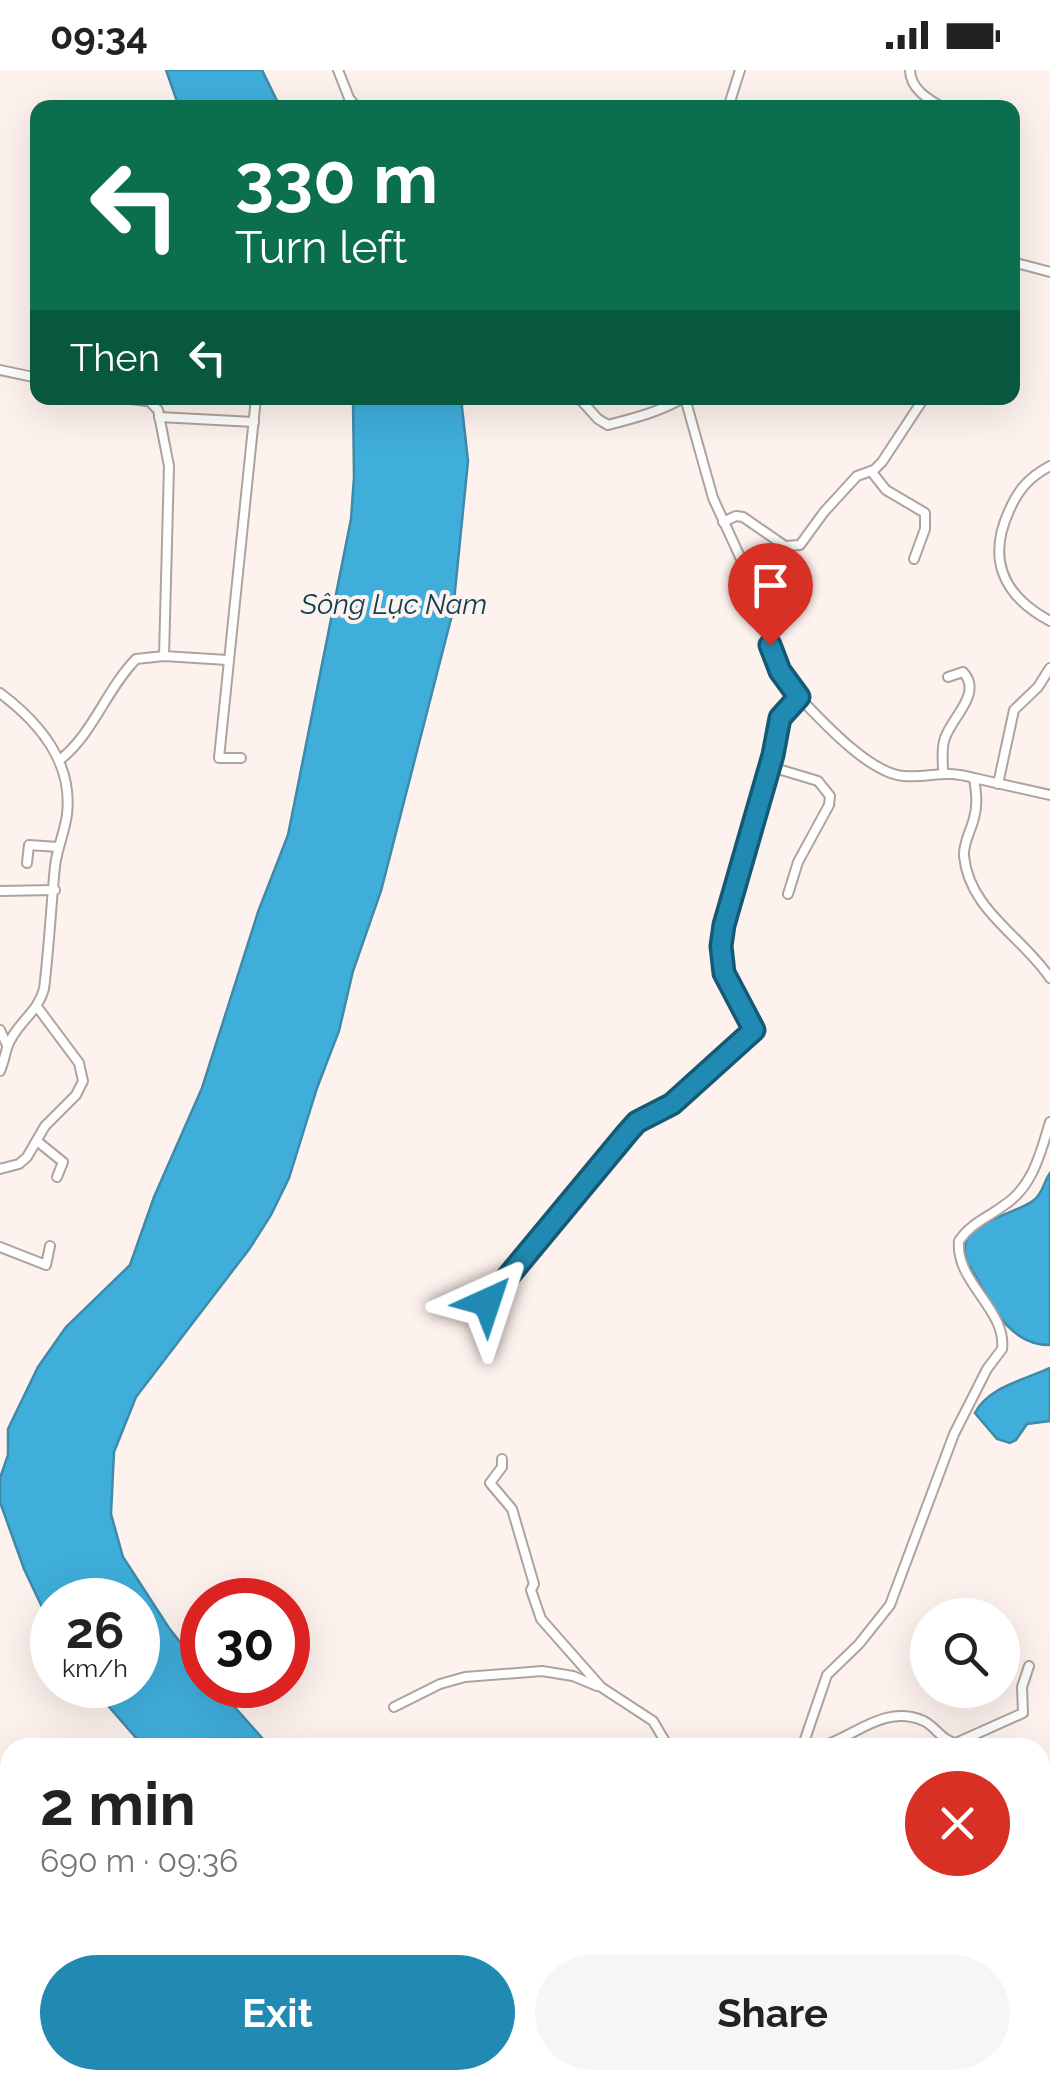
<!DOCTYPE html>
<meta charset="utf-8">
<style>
body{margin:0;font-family:Raleway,sans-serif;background:#f6f6f6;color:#222;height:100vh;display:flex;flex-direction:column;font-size:38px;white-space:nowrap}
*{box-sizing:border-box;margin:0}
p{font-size:32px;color:#767676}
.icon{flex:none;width:55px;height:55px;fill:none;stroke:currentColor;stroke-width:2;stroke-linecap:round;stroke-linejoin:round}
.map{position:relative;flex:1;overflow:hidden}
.details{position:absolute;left:0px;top:1668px;width:1050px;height:352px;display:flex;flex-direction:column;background:#fff;border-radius:30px 30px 0 0;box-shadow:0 10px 40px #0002}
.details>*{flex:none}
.banner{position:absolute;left:30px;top:30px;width:990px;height:305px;border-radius:20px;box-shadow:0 10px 40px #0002;background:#0b6e4f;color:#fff;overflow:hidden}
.tools{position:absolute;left:910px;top:1528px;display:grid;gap:20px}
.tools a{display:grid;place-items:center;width:110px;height:110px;border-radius:50%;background:#fff;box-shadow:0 10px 40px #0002;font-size:50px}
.speed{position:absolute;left:30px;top:1508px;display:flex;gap:20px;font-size:50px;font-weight:700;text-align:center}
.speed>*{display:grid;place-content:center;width:130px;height:130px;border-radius:50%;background:#fff;box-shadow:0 10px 40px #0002;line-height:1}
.speed small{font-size:25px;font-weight:400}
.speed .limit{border:15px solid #d22;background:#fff;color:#111}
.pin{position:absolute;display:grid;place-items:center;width:85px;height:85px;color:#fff;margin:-102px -42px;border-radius:50% 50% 50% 0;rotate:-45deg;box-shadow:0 0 10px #0007}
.pin .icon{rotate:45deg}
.me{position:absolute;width:110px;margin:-55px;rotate:42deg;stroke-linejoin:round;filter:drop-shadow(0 0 8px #0008)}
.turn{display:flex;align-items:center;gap:35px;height:210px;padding:0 40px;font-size:45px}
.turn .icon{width:130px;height:130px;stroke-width:2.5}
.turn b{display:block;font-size:70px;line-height:85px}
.then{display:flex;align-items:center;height:95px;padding:0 40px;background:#0003;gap:20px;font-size:38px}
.round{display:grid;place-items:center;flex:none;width:105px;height:105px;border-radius:52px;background:#f6f6f6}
.head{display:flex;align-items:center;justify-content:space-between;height:170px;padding:0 40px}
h1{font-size:60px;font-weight:700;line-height:75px}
.cta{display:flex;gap:20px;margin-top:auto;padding:20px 40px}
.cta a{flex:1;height:115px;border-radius:60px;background:#218ab2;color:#fff;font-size:40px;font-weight:700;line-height:115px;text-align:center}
.cta a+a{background:#f6f6f6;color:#222}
.status{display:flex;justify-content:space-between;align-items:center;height:70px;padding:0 50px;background:#fff;direction:ltr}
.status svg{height:28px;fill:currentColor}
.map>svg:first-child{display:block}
.water{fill:#3faedb;stroke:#3e8aa9;stroke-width:2.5}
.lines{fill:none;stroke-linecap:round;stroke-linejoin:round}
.street-casing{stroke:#b0a29d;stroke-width:12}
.street{stroke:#fff;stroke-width:8}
.route-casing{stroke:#155a74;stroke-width:25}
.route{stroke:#218ab2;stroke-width:18}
.labels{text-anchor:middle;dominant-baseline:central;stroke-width:8;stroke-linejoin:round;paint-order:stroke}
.water-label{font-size:28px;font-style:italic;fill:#114053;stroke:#fef2ee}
</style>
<div class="status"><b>09:34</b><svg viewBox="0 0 49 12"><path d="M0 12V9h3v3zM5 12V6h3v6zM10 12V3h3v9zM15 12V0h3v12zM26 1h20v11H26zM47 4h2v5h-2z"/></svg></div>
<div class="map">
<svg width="1050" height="2019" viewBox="0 0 1050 2019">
<rect width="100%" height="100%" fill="#fef2ee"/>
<g class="water">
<polygon points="166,0 262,0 280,37 179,37"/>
<polygon points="353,328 461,328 468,391 453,541 381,821 353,901 339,961 317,1018 289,1108 271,1145 250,1178 136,1327 114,1382 111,1444 123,1487 169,1558 202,1600 202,1615 215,1615 270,1677 144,1677 90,1615 138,1615 138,1530 52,1530 52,1558 24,1499 0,1432 0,1408 8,1385 8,1359 38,1297 66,1257 130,1195 154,1127 202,1018 258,842 288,765 351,449 354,407"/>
<path d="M1050,1103V1275C1004,1275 990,1227 968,1194C949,1152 1013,1147 1034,1130C1043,1123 1044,1111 1050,1103Z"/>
<path d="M1050,1298V1351L1027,1354L1016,1370L1010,1373L997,1369L975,1343C988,1317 1024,1310 1050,1298Z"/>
<polygon points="434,2010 545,2010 549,2019 440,2019"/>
</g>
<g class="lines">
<g class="street-casing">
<g id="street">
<polyline points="338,0 349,28 357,38"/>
<path d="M910,0C910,19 929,30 944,38"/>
<polyline points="728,38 740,0"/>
<polyline points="1012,196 1020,194 1050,202"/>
<polyline points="0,300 38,308"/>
<polyline points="125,328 146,331"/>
<polyline points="146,328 158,340 169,396 164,586"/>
<path d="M579,328L598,349L608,355C635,348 659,342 683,328"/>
<polyline points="685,328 713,428 763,537 774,591 799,627"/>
<polyline points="159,347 254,352"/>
<path d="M1050,396C1029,407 1018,420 1009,441C987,489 1003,526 1050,551"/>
<polyline points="871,401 886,420 925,443 925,459 914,489"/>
<polyline points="723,452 736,446 743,447 785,476 800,475 824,442 857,406 874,400 882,392 924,328"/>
<path d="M0,623C40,653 73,692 67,744C65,762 57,778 55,796C51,837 49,878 44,919C38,941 22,949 11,969C5,979 5,990 0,1001"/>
<polyline points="241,688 219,688 256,328"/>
<path d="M61,689C94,662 106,620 136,589L164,586L227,590"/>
<polyline points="768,696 818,711 830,726 829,735 798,792 788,824"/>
<path d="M943,702C943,691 941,678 945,668C952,647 983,623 963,602L948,607"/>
<polyline points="974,708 1050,725"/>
<polyline points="998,714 1014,640 1038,617 1050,598"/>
<polyline points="27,793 29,775 58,777"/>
<polyline points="0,821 55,820"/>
<polyline points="0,960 7,975"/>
<polyline points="37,1071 63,1092 57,1107"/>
<polyline points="0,1099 19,1094 27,1087 45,1056 76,1025 83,1011 79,993 38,938"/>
<polyline points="0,1177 46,1195 50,1176"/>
<path d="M481,1232L491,1231L627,1062L637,1052L672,1034L752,963L755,956C742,937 727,917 723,895C714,844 760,730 775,677L780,648L799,627C822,651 870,704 904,706C933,708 942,699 974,708C976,721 978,735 974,748C971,761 963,773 964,786C969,840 1023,867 1050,908"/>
<polyline points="502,1389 502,1397 490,1413 512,1439 534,1514 531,1520 541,1549 601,1617 653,1651 669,1678"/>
<polyline points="394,1637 440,1614 465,1607 542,1601 573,1606 597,1616"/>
<path d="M802,1678L827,1605L859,1574L890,1535L954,1364L987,1299L1002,1279C1007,1240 955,1212 959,1171C970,1154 987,1148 1003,1136C1033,1117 1040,1084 1050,1052"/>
<path d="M817,1678C853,1669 883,1633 924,1651C936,1657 942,1671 956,1673L1023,1643L1022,1617L1029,1596"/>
<polyline points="1040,1804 1050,1826"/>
<polyline points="1040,1844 1050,1837"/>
<polyline points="148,2010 155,2019"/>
<polyline points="242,2010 245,2019"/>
<polyline points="953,2010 955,2019"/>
<polyline points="850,2019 850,2010"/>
</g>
</g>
<use href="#street" class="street"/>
</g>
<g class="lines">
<g class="route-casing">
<polyline id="route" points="487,1232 628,1062 637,1052 672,1034 754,960 724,903 721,876 724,855 773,685 780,648 799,627 780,601 770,575"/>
</g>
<use href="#route" class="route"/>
</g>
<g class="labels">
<g class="water-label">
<text x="394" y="534">Sông Lục Nam</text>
</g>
</g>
</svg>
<div class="tools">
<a><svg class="icon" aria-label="search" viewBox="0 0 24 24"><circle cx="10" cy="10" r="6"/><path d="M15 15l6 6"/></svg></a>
</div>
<div class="speed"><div>26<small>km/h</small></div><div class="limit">30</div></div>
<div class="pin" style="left:770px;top:575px;background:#d93025"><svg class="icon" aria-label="arrive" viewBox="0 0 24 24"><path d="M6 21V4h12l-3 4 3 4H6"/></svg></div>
<svg class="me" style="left:487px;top:1232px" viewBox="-20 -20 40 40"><path d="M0-17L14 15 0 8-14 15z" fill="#218ab2" stroke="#fff" stroke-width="4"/></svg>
<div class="banner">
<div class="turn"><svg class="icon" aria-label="left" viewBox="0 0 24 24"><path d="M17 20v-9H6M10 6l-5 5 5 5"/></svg><div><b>330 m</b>Turn left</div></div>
<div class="then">Then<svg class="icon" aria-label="left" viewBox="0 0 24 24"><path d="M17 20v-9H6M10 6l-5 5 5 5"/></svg></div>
</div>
<section class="details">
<div class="head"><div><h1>2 min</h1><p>690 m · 09:36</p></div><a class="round" style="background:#d93025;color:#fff"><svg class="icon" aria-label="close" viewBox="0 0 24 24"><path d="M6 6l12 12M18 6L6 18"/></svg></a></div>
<div class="cta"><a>Exit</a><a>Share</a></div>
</section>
</div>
